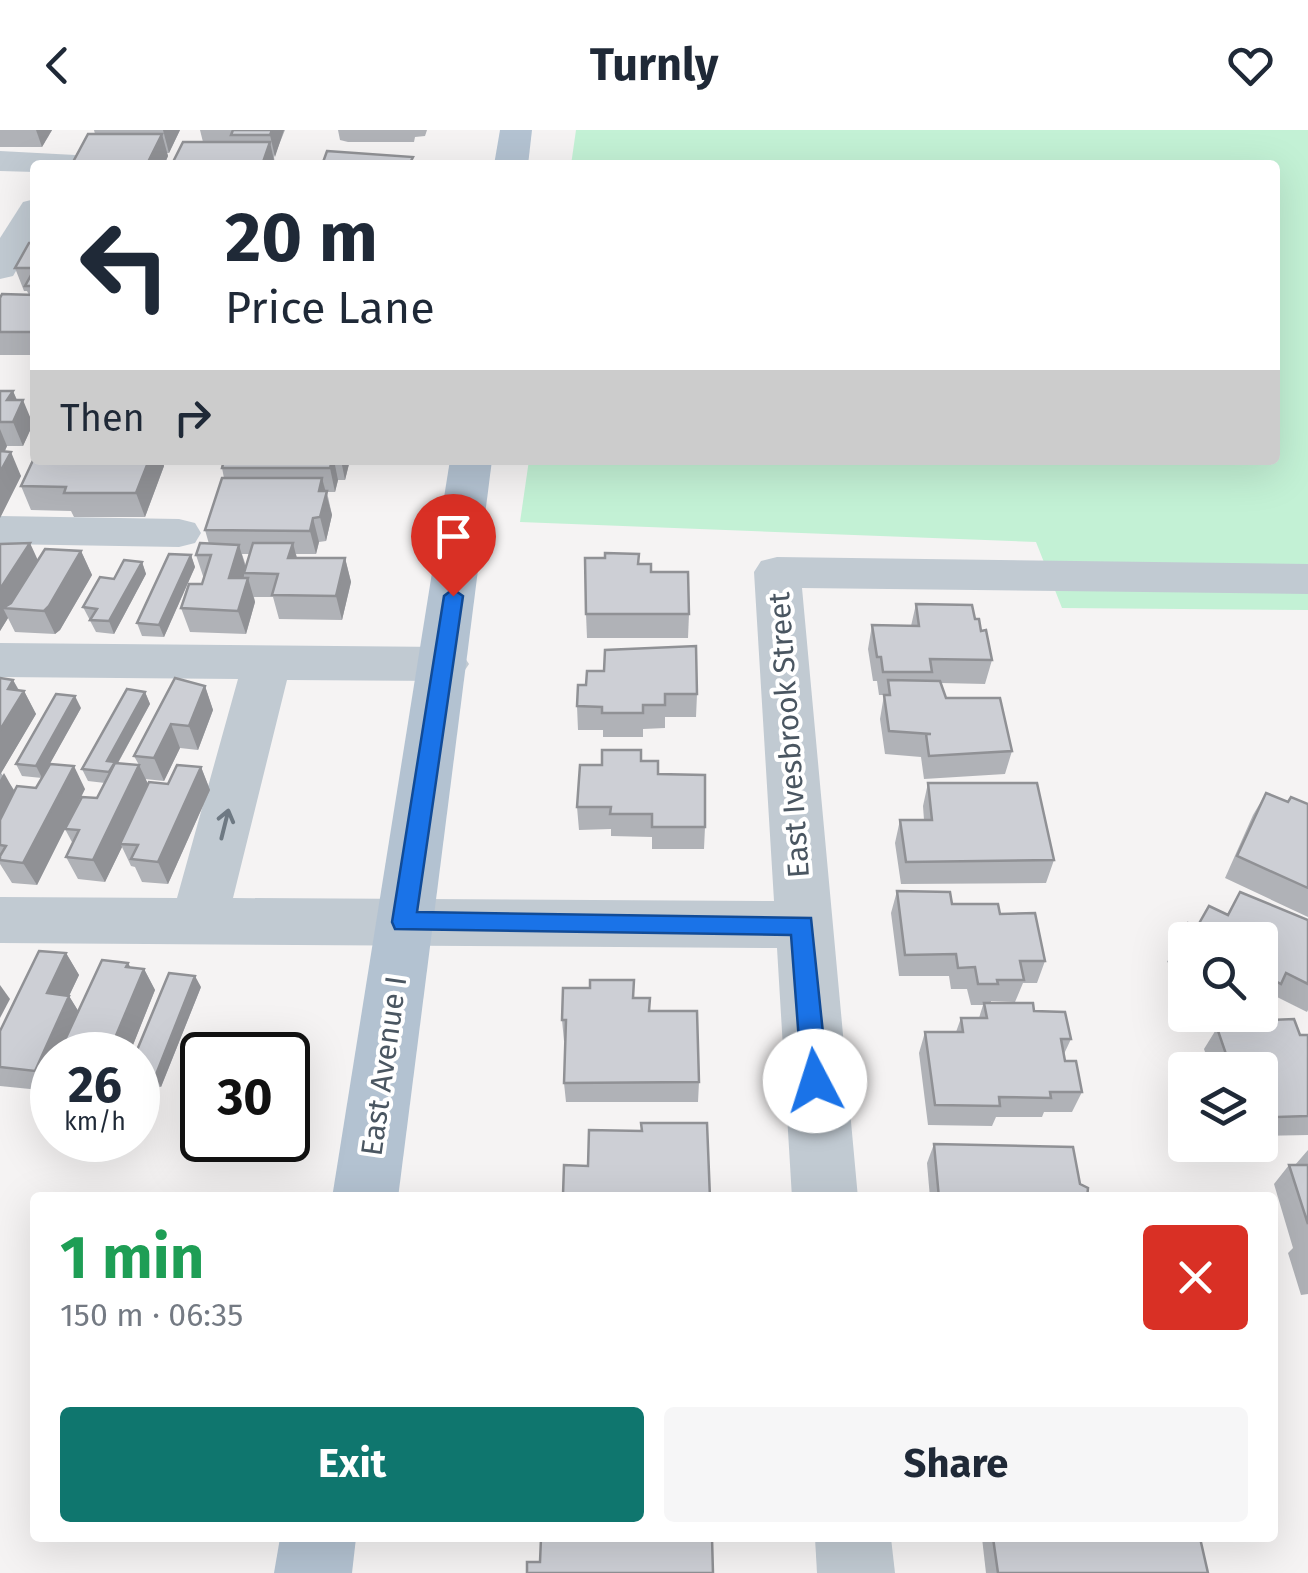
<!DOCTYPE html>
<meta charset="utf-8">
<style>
body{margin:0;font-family:"Fira Sans",sans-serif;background:#f6f6f7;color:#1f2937;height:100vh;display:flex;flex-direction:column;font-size:38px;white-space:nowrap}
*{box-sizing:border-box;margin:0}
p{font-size:32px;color:#747a83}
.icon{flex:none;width:55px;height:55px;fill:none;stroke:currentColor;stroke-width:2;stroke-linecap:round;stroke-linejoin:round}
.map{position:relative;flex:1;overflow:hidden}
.details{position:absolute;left:30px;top:1062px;width:1248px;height:350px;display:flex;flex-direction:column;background:#fff;border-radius:10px;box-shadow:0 10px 40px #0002}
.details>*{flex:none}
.top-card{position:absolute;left:30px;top:30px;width:1250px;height:305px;border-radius:10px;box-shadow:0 10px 40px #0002;background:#fff;color:#1f2937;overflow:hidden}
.fabs{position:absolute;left:1168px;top:792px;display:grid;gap:20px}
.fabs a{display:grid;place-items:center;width:110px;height:110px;border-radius:10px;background:#fff;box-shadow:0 10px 40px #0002;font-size:50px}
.speed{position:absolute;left:30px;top:902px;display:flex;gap:20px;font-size:50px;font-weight:700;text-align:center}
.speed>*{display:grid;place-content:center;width:130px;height:130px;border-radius:50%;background:#fff;box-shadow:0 10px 40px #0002;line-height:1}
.speed small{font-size:25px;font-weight:400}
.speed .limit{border:5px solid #111;border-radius:15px;background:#fff;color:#111}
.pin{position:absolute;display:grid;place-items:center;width:85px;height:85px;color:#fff;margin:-102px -42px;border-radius:50% 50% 50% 0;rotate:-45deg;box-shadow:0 0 10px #0007}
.pin .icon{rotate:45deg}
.me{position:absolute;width:110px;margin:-55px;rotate:355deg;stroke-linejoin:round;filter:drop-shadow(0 0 8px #0008)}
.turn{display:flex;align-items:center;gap:35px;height:210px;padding:0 30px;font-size:45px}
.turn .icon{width:130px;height:130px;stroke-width:2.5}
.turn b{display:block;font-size:70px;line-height:85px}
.then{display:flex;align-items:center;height:95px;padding:0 30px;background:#0003;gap:20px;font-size:38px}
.round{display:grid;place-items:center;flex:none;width:105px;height:105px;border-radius:10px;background:#f6f6f7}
.overview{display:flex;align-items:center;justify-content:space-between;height:170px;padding:0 30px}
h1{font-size:60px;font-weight:700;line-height:75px;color:#1e9e55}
.button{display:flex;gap:20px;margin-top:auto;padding:20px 30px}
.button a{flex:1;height:115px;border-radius:10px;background:#0f766e;color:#fff;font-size:40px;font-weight:700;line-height:115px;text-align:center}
.button a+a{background:#f6f6f7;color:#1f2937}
header{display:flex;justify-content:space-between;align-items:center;height:130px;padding:0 30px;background:#fff;font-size:45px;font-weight:700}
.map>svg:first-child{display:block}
.green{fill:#c3f1d5}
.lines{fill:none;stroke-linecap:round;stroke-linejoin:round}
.minor{fill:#c1cad2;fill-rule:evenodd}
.major{fill:#b3c2d1;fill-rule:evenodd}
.wall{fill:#b0b2b7;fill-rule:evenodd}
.shaded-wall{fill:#909195}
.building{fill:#cdcfd5;stroke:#909195;stroke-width:2.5}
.oneway{stroke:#6e7983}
.route{fill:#1a73e8;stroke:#114b97;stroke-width:2.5}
.labels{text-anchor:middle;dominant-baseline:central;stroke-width:8;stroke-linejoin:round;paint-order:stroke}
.street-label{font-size:30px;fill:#4a5661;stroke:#fff}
</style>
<header><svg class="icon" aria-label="back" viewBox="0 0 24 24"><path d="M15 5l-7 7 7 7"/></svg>Turnly<svg class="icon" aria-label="heart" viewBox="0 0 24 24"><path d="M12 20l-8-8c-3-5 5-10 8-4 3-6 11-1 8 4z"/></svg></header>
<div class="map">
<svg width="1308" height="1443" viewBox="0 0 1308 1443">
<rect width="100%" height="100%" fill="#f5f3f3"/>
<polygon class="green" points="576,0 1308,0 1308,480 1062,478 1036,412 520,392 529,330 1275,330 1275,35 571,35"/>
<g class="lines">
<g class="minor">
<polygon points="0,21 75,25 80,32 35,35 35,42 0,41"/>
<polygon points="35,69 35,109 13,146 0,149 0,108 23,72"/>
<polygon points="0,386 179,389 195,393 201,403 195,413 179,417 0,414"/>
<polygon points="777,427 1308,434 1308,464 802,458 858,1068 792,1068 777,818 0,813 0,767 177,768 238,549 0,547 0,513 444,517 461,522 469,534 461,546 444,551 287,550 233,768 774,771 754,442 761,431"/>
<polygon points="815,1408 891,1408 895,1443 817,1443"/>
</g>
<g class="major">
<polygon points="500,0 532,0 528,35 494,35"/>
<polygon points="450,330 492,330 398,1068 332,1068"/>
<polygon points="280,1408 356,1408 352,1443 274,1443"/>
</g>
</g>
<g class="wall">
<polygon points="0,0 52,0 42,17 0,17"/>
<polygon points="94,0 180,0 169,23 167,23 168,26 164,35 74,35 73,32 95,4"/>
<polygon points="200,0 285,0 274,27 275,35 172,35 203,12"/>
<polygon points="338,0 427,0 425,6 415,7 414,12 348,12 340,10"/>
<polygon points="35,113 35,225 0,225 0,202 29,165 27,161 24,161 15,138"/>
<polygon points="0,261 13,261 17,270 33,294 23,316 7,316 5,321 21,346 0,388"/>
<polygon points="35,330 162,330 164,336 145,387 74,387 71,381 31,380 21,356"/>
<path d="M224,330H350L345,350H338L335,362H327L332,385L326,411L319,412L316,424H296L297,428H345L351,452L342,490L279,489L273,467H254L255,472L246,504L190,502L181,478L202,454L204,449L196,425L209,414L205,400L224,348L222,338ZM242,424H249L246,436Z"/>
<polygon points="0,414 38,431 81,421 92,445 60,500 55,504 15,502 8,488 0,501"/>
<polygon points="191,425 195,437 164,507 142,506 137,493"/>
<polygon points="142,432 146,444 114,504 96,502 83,477 114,449"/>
<polygon points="639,434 651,442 689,484 688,508 587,508 586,484"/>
<polygon points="916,474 975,489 981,501 992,530 985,554 941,553 946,568 1012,621 1005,644 924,649 921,627 885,624 880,589 884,565 879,565 877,551 873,551 868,519 872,495 911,496"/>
<polygon points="0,548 13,550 19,560 24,561 36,584 1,643 15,661 36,658 42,648 22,646 16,634 81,578 44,644 85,659 65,699 97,668 105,653 88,651 82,639 145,562 150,574 118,633 139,635 134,626 205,556 213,580 198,620 180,618 164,651 145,649 148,654 168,654 201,637 210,660 168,754 142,752 135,737 131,736 122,717 105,752 78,749 66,727 73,714 65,699 37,755 12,753 0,734"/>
<polygon points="586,555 697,564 696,587 665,587 665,598 643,599 643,607 603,607 603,600 578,600 577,576"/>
<polygon points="641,631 658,644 705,697 704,719 652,719 652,707 611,706 611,699 579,700 577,677 602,635"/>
<polygon points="928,653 1054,730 1046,753 901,754 895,713 900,690 924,690 923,676"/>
<polygon points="1266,663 1288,672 1308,674 1308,787 1225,748 1253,685"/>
<polygon points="897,761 1000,784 1045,831 1037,853 1023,853 1015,872 991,871 991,873 1034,881 1071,909 1064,924 1065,931 1082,962 1072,982 1044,982 1042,987 996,987 992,996 928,995 919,923 925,902 956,902 961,888 979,888 983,875 971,875 967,859 951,859 949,846 899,846 891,783"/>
<polygon points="1240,762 1308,790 1308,880 1307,882 1273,865 1267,875 1260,871 1260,810 1185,810 1185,841 1167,832 1188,793 1197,797 1227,785"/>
<polygon points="66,823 79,845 69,866 78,881 128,833 130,837 144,839 155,860 129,925 52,925 50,961 0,956 0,901"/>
<polygon points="201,857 161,957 138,954 138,925"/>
<polygon points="634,868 650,881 699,952 698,972 566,972 564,953 566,911 564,911 562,890"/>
<polygon points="1247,891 1300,905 1308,905 1308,1005 1262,1006 1260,1000 1260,940 1211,940 1204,919 1217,898 1242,898"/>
<polygon points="934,1014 1080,1054 1087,1068 930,1068 927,1033"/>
<polygon points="1308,1020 1308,1164 1301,1165 1288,1123 1293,1118 1274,1054 1289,1035 1295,1035"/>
<polygon points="982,1408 1200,1408 1208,1443 986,1443"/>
</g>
<g class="shaded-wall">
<polygon points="36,0 52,0 42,17"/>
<polygon points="163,0 180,0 169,23"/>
<polygon points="272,0 284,0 275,27 270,5"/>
<polygon points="162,4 168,26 164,35 149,35 148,32"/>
<polygon points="270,12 275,35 262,35"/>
<polygon points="13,261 20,278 23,270 33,294 23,316 13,292 7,270"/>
<polygon points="0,299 7,316 1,329 0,326"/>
<polygon points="11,322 21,346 0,388 0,342"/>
<polygon points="149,330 162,330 164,336 145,387 136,363"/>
<polygon points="332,330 334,330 338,350 335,362 330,338"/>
<polygon points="341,330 350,330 345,350"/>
<polygon points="322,348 332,385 326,411 320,387 319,361"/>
<polygon points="313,388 319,412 316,424 310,401"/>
<polygon points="30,413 41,437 14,479 3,478 8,488 0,501 0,459"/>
<polygon points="293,413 299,437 288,428"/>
<polygon points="239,415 246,439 244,443 244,446 237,472 229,448"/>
<polygon points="81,421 92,445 60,500 55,504 44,481"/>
<polygon points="191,425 195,437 164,507 159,495"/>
<polygon points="345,428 351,452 342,490 336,466"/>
<polygon points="142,432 146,444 114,504 109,491"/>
<polygon points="248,448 255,472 246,504 238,481"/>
<polygon points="13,550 21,565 24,561 36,584 0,645 0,600 8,559"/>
<polygon points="205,556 213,580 198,620 189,596"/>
<polygon points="145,562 150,574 116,636 107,631"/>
<polygon points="75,566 81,578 42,648 36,636"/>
<polygon points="171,594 180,618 164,651 154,628"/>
<polygon points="139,635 150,658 120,714 122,717 105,752 93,730"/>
<polygon points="74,636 85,659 37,755 23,733"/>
<polygon points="201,637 210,660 168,754 158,732"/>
<polygon points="4,643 17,666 0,696 0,650"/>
<polygon points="66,823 79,845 69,866 82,887 65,925 52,925 52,954 50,961 35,941 47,863"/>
<polygon points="128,833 138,852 144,839 155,860 129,925 125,925 115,908 126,837"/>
<polygon points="195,846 201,857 161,957 155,947"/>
<polygon points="0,855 10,869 0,888"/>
<polygon points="97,906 109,925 88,925"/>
</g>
<g class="building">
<polygon points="233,0 272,0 270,5 231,5"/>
<polygon points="88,4 162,4 148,32 73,32"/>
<polygon points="183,12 270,12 262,35 172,34"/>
<polygon points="327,21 413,27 409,35 322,35"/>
<polygon points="29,113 35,113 35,156 25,156 35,138 15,138"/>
<polygon points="2,164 35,165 35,202 0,202 0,168"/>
<polygon points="0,261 13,261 7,270 23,270 13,292 0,292"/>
<polygon points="0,321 11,322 0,342"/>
<polygon points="35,326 35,330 149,330 136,363 64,363 66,357 21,356"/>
<polygon points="224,330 332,330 330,338 222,338"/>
<polygon points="222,348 322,348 319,361 327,361 320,387 313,388 310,401 205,400"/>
<polygon points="30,413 0,459 0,414"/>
<polygon points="200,413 239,415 229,448 248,448 238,481 181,478 189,454 202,454 211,425 196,425"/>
<polygon points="253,413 293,413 288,428 345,428 336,466 272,465 278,444 244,443"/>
<polygon points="45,419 81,421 49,476 44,481 3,478 11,473"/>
<polygon points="605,423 639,424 638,434 651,434 651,442 688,442 689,484 586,484 585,428 605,428"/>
<polygon points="169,424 191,425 159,495 137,493"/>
<polygon points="124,430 142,432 109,491 90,490 97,479 83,477 100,447 114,449"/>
<polygon points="916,474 972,475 975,489 979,489 981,501 986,500 992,530 930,529 932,542 883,542 881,527 877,527 872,495 919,496"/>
<polygon points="696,516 697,564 665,564 665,575 643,575 643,583 602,583 602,577 577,576 578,555 586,555 587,541 604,541 605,520"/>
<polygon points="0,548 13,550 8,559 24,561 0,600"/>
<polygon points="175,548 205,556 189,596 171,594 154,628 134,626"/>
<polygon points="888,550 940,551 946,568 1000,568 1012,621 929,626 926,604 931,604 889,601 884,565 890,565"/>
<polygon points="127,559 145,562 107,631 115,632 109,642 82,639"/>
<polygon points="56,564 75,566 36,636 16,634"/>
<polygon points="602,620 641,620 641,631 658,631 658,644 705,645 705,697 652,697 652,684 610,684 611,677 577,677 580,635 602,635"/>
<polygon points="115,633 139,635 93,730 66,727 79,700 65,699 82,667 97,668"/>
<polygon points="50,634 74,636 23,733 0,730 0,726 6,716 0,715 0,690 17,656 36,658"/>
<polygon points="177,635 201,637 158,732 131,729 138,715 120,714 149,652 168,654"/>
<polygon points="928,653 1037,653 1054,730 906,732 900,690 932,690"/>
<polygon points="1266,663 1288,672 1291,667 1308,674 1308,758 1237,726"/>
<polygon points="897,761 950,762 952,774 998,774 1000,784 1035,783 1045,831 1020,831 1024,850 997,850 998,854 978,854 975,837 958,838 956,824 905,825"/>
<polygon points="1240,762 1308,790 1308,854 1286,843 1281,854 1260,843 1260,810 1185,810 1185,814 1178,811 1188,793 1197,797 1209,776 1228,785"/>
<polygon points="39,821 66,823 47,863 69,866 35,941 0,937 0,901"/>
<polygon points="102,830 128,833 126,837 144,839 115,908 97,906 88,925 58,925"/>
<polygon points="169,843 195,846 155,947 138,945 138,925 135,925"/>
<polygon points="590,850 634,850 633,868 650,868 649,881 697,881 699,952 564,953 566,890 562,890 563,858 590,858"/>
<polygon points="984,873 1033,873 1034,881 1065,882 1071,909 1061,909 1065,931 1076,931 1082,962 1050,962 1051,968 999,967 1000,976 935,975 925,902 963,902 961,888 987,888"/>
<polygon points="1294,889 1300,905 1308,905 1308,986 1277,987 1265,953 1260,953 1260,940 1240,940 1236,926 1227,927 1217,898 1249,897 1247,891"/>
<polygon points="641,993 707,993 710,1068 553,1068 553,1064 563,1065 564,1035 588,1036 589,1000 642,1001"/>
<polygon points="934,1014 1073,1017 1080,1054 1088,1058 1087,1068 939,1068"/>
<polygon points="1289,1035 1308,1035 1308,1094"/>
<polygon points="541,1408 712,1408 713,1443 527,1443 527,1432 540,1432"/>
<polygon points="993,1408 1200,1408 1208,1443 998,1443"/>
</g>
<defs><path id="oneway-shaft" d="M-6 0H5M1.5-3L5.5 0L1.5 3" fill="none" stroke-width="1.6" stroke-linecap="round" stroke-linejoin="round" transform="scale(2.5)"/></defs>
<use class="oneway" href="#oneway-shaft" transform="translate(225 694) rotate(-76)"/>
<polygon class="route" points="453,459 463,466 417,782 811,788 828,951 824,959 815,962 806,959 802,951 791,805 395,799 392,792 444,466"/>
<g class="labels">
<g class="street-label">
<text transform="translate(789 605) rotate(-94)">East Ivesbrook Street</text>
<text transform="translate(384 936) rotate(-82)">East Avenue I</text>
</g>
</g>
</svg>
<div class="fabs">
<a><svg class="icon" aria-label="search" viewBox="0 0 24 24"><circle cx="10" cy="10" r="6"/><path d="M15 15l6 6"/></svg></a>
<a><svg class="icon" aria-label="layers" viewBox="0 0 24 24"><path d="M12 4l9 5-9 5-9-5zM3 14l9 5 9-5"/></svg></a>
</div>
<div class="speed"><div>26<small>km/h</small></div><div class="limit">30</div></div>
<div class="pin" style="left:453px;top:466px;background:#d93025"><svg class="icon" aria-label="arrive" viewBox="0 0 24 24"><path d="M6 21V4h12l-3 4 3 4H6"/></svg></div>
<svg class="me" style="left:815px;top:951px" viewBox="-20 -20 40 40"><circle r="19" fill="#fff"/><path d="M0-13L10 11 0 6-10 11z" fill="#1a73e8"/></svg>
<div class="top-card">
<div class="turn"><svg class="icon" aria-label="left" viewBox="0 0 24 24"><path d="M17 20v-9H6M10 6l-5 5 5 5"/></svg><div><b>20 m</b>Price Lane</div></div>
<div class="then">Then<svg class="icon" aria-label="right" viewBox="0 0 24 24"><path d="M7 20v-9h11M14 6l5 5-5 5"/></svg></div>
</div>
<section class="details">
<div class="overview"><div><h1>1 min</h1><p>150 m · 06:35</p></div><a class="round" style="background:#d93025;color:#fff"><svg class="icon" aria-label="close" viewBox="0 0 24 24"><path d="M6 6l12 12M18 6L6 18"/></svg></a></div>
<div class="button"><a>Exit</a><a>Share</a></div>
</section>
</div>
